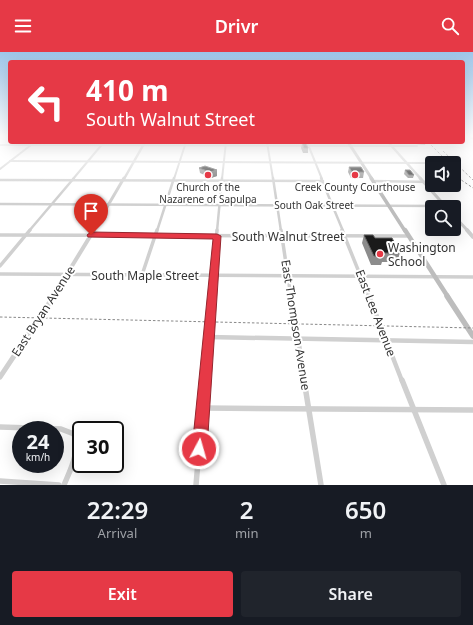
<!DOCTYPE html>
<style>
body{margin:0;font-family:"Noto Sans",sans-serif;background:#20242c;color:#f1f3f6;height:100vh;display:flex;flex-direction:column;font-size:15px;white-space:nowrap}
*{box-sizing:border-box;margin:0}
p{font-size:13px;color:#9ea1a6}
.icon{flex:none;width:22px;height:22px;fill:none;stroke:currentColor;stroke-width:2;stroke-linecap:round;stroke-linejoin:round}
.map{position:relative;height:433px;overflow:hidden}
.drawer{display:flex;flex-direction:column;background:#171b24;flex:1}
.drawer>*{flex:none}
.guide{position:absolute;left:8px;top:8px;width:457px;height:84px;border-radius:4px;box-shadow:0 4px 16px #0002;background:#e63946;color:#fff;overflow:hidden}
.tools{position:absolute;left:425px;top:104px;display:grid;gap:8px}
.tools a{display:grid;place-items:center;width:36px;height:36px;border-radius:4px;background:#171b24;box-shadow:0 4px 16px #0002;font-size:20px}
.speed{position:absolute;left:12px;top:369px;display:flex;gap:8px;font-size:20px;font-weight:700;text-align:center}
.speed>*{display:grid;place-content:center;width:52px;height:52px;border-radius:50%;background:#171b24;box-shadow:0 4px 16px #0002;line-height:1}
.speed small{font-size:10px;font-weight:400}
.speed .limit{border:2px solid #111;border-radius:6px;background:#fff;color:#111}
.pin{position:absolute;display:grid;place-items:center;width:34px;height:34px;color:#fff;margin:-41px -17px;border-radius:50% 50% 50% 0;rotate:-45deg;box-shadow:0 0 4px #0007}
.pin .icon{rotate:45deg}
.me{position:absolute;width:44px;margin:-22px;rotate:6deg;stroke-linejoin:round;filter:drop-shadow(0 0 3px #0008)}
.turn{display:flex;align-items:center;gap:14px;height:84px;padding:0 12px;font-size:18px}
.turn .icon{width:52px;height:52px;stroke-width:2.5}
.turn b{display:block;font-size:28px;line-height:34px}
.eta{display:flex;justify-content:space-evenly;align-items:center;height:68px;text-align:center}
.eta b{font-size:24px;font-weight:600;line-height:28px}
.cta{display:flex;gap:8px;margin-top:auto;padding:8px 12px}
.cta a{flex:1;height:46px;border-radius:4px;background:#e63946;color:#fff;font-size:16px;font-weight:600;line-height:46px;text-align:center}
.cta a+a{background:#20242c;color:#f1f3f6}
header{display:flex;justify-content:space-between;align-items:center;height:52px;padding:0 12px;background:#e63946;color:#fff;font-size:18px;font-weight:600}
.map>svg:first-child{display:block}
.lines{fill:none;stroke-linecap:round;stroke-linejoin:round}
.minor-far4{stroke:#d0d0d0;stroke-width:2}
.minor-far3{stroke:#d0d0d0;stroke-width:2.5}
.minor-far2{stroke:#d0d0d0;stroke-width:3.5}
.minor-far1{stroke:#d0d0d0;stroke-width:4.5}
.minor{stroke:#d0d0d0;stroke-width:5.5}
.tertiary-far3{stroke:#d0d0d0;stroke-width:2.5}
.tertiary-far2{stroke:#d0d0d0;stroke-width:3}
.tertiary-far1{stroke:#d0d0d0;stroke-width:4}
.tertiary{stroke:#d0d0d0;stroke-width:5}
.secondary-far3{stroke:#bdbdbd;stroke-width:3}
.secondary-far2{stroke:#bdbdbd;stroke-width:3.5}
.secondary-far1{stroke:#bdbdbd;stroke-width:4.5}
.secondary{stroke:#bdbdbd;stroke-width:5.5}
.rail{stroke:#888;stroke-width:1;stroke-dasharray:2.5 2;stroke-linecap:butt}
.wall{fill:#8c8c8c}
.shaded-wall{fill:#5f5f5f}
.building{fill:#1a1a1a;stroke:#5f5f5f}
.route{fill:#e63946;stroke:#96252e}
.poi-dot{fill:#e63946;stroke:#fff;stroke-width:1.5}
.labels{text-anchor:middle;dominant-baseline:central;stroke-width:4;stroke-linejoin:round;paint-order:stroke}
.far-poi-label{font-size:10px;fill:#333;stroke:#fff}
.far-street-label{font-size:10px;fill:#333;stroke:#fff}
.street-label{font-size:12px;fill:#333;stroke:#fff}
.poi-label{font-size:12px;fill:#333;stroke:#fff;text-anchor:start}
</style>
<header><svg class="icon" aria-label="menu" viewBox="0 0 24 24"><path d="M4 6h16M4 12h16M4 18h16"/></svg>Drivr<svg class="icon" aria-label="search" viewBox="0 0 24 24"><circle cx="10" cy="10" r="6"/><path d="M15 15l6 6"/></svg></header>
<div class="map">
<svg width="473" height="433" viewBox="0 0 473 433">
<rect width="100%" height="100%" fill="#fff"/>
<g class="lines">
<g class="minor-far4">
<polyline points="469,84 473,87"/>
<polyline points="267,90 273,127"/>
<polyline points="307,90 322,127"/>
<polyline points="0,93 417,94"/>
<polyline points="10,109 426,111"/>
<polyline points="0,117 31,93"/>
<polyline points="73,127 104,90"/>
<polyline points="174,127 186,90"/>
<polyline points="222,127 226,90"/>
</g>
<g class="minor-far3">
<polyline points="273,126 281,179"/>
<polyline points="321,126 343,179"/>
<polyline points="0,128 323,129"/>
<polyline points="373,129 432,130"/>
<polyline points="0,152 445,154"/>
<polyline points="29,179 74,126"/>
<polyline points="157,179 174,126"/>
<polyline points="217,179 222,126"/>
</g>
<g class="minor-far2">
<polyline points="281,178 291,245"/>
<polyline points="342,178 369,245"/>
<polyline points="0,183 408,184"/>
<polyline points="0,214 30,178"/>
<polyline points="0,222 473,225"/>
<polyline points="142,223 157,178"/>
<polyline points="212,245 217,178"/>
</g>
<g class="minor-far1">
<polyline points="291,244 305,329"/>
<polyline points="369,244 402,329"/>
<polyline points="209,285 473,290"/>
<polyline points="205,329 212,244"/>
</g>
<g class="minor">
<polyline points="304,328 321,433"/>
<polyline points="402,328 444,433"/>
<polyline points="203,356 473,358"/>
<path d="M0,375L61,377L74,382C80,400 71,416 64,433"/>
<polyline points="0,429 59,433"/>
<polyline points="196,433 205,328"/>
</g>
<g class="tertiary-far3">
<polyline points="388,90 421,127"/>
<polyline points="124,127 145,90"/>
</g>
<g class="tertiary-far2">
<polyline points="420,126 446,155"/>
<polyline points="454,164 468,179"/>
<polyline points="93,179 124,126"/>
</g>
<g class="tertiary-far1">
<polyline points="467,178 473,185"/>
<polyline points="53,245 94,178"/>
</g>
<polyline class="tertiary" points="0,325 54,244"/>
<polyline class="secondary-far3" points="348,90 372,127"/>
<polyline class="secondary-far2" points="371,126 405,179"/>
<polyline class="secondary-far1" points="405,178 448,245"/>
<polyline class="secondary" points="447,244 473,284"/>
<g class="rail">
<polyline points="428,90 445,107"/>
<polyline points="443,99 473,128"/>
<polyline points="432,104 440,111"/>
<polyline points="454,123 473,136"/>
<polyline points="0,265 473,276"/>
</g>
</g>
<g class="wall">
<polygon points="7,84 10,84 10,90 9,90"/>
<polygon points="415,90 426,90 425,93 416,92"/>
<polygon points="302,91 308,96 308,101 303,101 301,96"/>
<polygon points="205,114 217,124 211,126 200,121 199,116"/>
<polygon points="349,115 364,120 363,126 351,126 348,120"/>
<polygon points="405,118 414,123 413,126 408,126 404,122"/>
<polygon points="364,183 375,186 400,201 397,210 382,210 381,213 371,213 362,191"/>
</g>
<polygon class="shaded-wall" points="217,118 217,124 211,126 210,120"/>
<g class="building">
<polygon points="302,91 306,91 308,96 304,96"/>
<polygon points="205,114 217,118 210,120 199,116"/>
<polygon points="349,115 361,115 364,120 352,120"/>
<polygon points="405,118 410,118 414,123 409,123"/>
<polygon points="364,183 373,183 375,186 392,186 400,201 383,201 384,204 374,204"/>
</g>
<linearGradient id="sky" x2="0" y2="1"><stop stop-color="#9ec6ea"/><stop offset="0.58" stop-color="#fff"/><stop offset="1" stop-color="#fff" stop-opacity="0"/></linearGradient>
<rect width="473" height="145" fill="url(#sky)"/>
<polygon class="route" points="91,180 217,182 221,184 207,397 204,402 199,404 194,402 192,397 213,187 88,185 87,183"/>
<g class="poi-dot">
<circle cx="208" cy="123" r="4"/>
<circle cx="355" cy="123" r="4"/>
<circle cx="380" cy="202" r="4"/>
</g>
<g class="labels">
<g class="far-poi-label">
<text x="208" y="135">Church of the<tspan x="208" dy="12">Nazarene of Sapulpa</tspan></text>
<text x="355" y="135">Creek County Courthouse</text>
</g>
<g class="far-street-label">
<text x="314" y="153">South Oak Street</text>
</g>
<g class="street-label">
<text x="288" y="184">South Walnut Street</text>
<text x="145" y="223">South Maple Street</text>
<text transform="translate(43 259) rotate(-57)">East Bryan Avenue</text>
<text transform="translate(376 261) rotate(69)">East Lee Avenue</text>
<text transform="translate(296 273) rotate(81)">East Thompson Avenue</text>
</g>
<g class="poi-label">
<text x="388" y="195">Washington<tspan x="388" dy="14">School</tspan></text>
</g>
</g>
</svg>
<div class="tools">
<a><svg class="icon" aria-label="sound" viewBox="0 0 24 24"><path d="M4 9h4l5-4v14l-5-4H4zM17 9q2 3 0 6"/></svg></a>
<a><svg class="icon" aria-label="search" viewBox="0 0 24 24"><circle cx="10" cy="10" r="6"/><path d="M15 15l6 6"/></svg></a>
</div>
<div class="speed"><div>24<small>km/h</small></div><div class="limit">30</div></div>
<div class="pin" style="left:91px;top:183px;background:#d93025"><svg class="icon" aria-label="arrive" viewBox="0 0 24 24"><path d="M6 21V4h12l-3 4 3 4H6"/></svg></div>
<svg class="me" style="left:199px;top:397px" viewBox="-20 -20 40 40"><circle r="17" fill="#e63946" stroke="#fff" stroke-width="3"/><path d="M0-11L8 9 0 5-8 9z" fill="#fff"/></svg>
<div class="guide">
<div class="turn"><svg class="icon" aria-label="left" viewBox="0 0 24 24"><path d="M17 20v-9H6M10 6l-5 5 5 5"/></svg><div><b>410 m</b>South Walnut Street</div></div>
</div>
</div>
<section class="drawer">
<div class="eta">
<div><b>22:29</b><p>Arrival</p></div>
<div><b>2</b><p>min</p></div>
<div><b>650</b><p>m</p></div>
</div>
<div class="cta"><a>Exit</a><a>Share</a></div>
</section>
